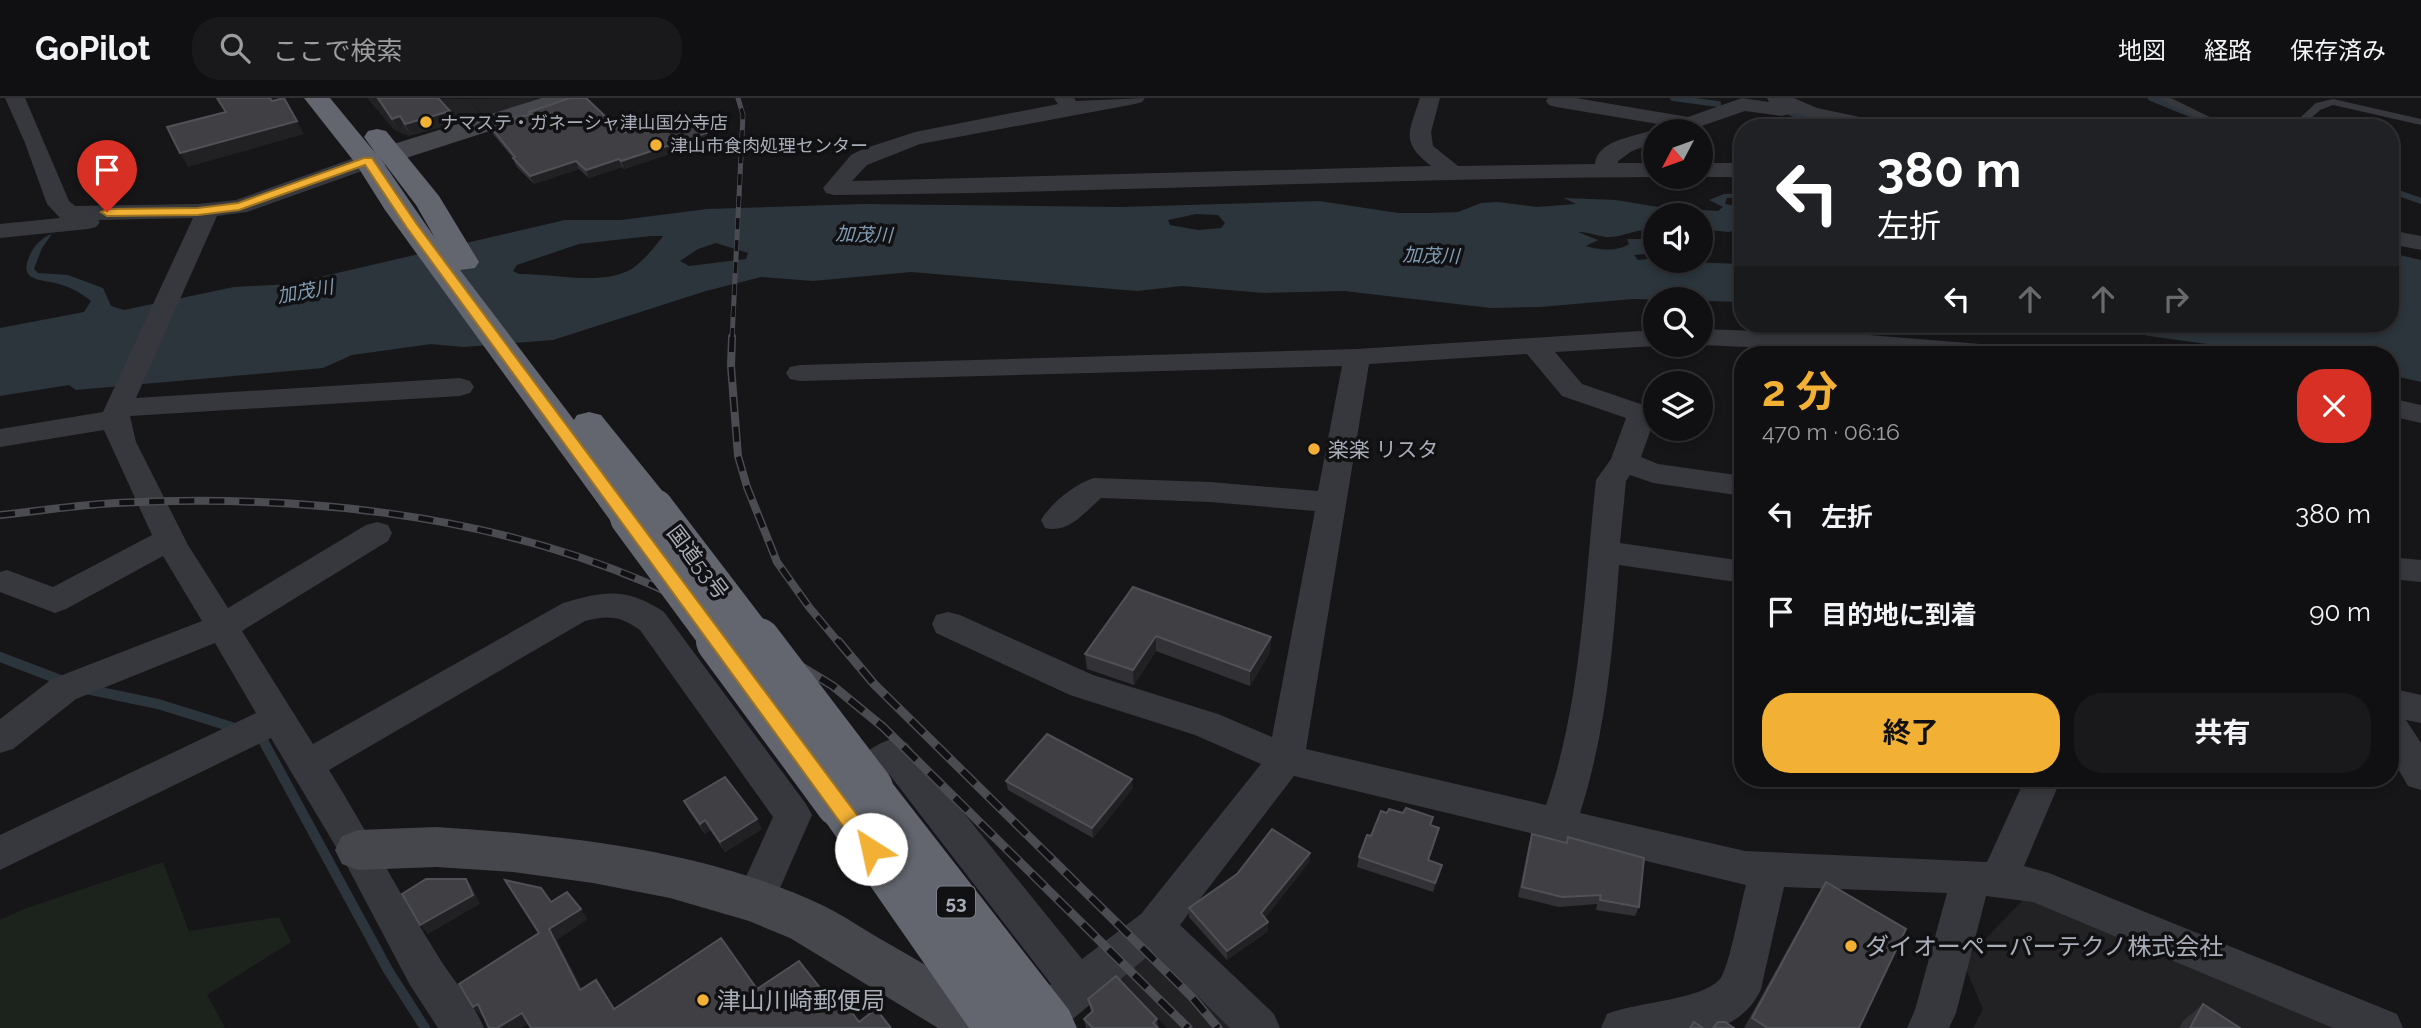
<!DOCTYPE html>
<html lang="ja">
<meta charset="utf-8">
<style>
body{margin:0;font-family:Raleway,"Noto Sans JP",sans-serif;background:#19191b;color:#f1f3f6;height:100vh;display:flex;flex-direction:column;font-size:26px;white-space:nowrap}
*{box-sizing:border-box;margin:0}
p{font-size:23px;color:#9c9d9f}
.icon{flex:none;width:38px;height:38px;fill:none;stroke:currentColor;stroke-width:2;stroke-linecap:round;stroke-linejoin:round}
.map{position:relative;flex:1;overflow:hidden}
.details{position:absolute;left:1734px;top:248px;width:665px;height:441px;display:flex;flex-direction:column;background:#101012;border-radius:28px;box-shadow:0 4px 10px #0003,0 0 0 2px #303032}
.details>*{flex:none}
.guide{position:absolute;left:1734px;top:21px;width:665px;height:214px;border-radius:28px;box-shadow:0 4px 10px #0003,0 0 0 2px #303032;background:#202124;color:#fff;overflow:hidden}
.needle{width:46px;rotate:229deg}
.tools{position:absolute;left:1643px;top:21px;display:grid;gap:14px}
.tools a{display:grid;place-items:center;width:70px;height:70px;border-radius:50%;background:#101012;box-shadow:0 4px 10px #0003,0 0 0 2px #303032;font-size:35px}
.pin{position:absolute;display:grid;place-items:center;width:60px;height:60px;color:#fff;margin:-72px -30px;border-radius:50% 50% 50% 0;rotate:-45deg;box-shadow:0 0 7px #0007}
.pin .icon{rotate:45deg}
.me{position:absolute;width:77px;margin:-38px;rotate:325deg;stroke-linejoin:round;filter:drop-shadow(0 0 5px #0008)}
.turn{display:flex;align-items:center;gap:24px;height:147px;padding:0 28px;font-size:32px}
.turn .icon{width:91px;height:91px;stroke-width:2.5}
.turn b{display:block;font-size:49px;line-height:60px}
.lanes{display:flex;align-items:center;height:66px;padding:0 28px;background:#0003;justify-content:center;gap:35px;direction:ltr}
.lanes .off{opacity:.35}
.round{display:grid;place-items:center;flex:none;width:74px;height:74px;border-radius:28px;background:#19191b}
.overview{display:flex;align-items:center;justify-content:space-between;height:119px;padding:0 28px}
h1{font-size:42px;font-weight:700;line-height:52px;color:#f2b134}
.button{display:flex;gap:14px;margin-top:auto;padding:14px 28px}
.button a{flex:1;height:80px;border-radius:28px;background:#f2b134;color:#111;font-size:28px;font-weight:700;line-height:80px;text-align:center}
.button a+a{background:#19191b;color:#f1f3f6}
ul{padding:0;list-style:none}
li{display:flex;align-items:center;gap:21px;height:98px;padding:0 28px}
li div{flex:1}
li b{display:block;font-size:26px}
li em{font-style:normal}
header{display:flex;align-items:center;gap:42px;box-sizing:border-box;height:98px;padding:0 35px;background:#101012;border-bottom:2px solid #303032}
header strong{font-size:33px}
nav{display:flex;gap:38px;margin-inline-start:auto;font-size:24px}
.search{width:490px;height:63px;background:#19191b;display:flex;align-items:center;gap:18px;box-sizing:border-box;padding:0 24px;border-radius:28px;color:#9c9d9f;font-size:26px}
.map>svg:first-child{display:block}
.built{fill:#222225}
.green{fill:#1c231d}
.water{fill:#2c353c;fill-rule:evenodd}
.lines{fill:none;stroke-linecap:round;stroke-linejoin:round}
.stream-far1{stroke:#2c353c;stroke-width:6}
.stream{stroke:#2c353c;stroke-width:10}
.lane{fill:#37383d;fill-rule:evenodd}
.street{fill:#37383d;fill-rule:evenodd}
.secondary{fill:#45474d;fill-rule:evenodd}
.highway{fill:#63666e;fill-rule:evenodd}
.rail-far2-casing{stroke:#4a4c52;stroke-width:5}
.rail-far1-casing{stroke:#4a4c52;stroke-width:8}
.rail-casing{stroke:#4a4c52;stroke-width:9}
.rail-far2{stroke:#111113;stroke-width:3.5;stroke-dasharray:11;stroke-linecap:butt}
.rail-far1{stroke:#111113;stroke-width:5;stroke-dasharray:15;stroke-linecap:butt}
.rail{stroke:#111113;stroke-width:6;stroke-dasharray:18;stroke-linecap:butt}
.highway-bridge-far1{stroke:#63666e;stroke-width:36}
.highway-bridge{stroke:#63666e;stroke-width:46}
.wall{fill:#323236}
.shaded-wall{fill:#212124}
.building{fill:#3f3f44;stroke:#4f5156;stroke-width:2}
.route{fill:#f2b134;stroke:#9d7322;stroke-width:2}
.poi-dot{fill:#f2b134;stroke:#111113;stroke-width:2.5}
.labels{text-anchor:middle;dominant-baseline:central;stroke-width:7;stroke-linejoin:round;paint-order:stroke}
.far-poi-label{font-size:18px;fill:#a8adb8;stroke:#111113;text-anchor:start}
.far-water-label{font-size:19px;font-style:italic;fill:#7f9bb3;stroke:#111113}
.shield{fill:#111113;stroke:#7b7e86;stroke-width:2}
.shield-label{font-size:19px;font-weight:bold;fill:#a8adb8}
.poi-label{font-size:21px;fill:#a8adb8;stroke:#111113;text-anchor:start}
.street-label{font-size:21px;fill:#a8adb8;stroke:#111113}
.near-poi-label{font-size:24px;fill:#a8adb8;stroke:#111113;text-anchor:start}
</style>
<header>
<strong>GoPilot</strong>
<div class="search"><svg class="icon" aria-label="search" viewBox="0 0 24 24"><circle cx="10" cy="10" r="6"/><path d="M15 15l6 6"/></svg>ここで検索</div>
<nav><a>地図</a><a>経路</a><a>保存済み</a></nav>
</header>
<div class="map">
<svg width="2421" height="930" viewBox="0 0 2421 930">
<rect width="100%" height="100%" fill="#161618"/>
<g class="built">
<polygon points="367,0 467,1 545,0 484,18 468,1 483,18 409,38 394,32"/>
<polygon points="2026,799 2350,930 1973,930 1983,911 1963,864"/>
<polygon points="1154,846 1238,930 1167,930 1117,877"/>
</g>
<polygon class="green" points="163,764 189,833 279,819 291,844 207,897 225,930 0,930 0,822 24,811"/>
<g class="water">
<path d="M1743,95V99L1727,100L1725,106L1743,109V131L1728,134L1701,131V117H1656L1654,132C1638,130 1626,138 1611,139C1603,140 1589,134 1578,134L1598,142L1586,148C1599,152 1617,154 1629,146L1627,141H1655V149L1647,150L1655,155L1634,157L1638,162L1655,160L1656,163L1743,166V204L1633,201L1540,209L1491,210L1344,193L1264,195L1182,188L1137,193L911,174L813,183L761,179L706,193L553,242L464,249L431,246L352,257L323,270L76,292L69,287L0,298V230L84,214L91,203C83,196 72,190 62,187C43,180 14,186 32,153C36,146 44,138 52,136L42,150L34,171L38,175L68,177L103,190L111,208L124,212L234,189L290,186L565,122H621L707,111L864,106L1120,109L1319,103L1398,115H1431L1458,114L1481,105L1498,104L1537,109L1576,106L1564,100L1616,102L1658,109L1718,113L1723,109L1709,102L1724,96ZM1196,116L1218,117L1225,125L1221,130L1198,132L1170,127L1168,122ZM651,138H663C655,149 644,162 633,170C605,189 551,175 519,176L513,173L517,167L579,146ZM716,145L748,155L746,161L689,168L680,163L698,151Z"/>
<polygon points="2391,155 2421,162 2421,284 2391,277 2390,257 2287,257 2149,238 2101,226 2390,226"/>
</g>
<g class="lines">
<g class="stream-far1">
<polyline points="1673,0 1718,6"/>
<polyline points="2151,0 2200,20"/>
<polyline points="1791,15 1839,27"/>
<polyline points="2390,92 2421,103"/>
</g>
<g class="stream">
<polyline points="0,559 63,583"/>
<polyline points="86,591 158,606 232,629"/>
<polyline points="259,635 388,872 425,930"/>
</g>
<g class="lane">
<polygon points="2158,0 2171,0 2232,30 2218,30"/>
<polygon points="2333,1 2421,21 2421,27 2333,7 2320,12 2300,30 2289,30 2316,5"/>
</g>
<g class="street">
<path d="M5,0H25L69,103L75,108L198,106L236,102L360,58H376L379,63L376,68L247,114L217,118L136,300L460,280L470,283L474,289L470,295L460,298L130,318L136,344L188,447L228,510L366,427L377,424L388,427L392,435L388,443L242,533L313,646L563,505C605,493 626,489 664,514L806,706L812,717L769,815L755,821L741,815L735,803L773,719L640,532C620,518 609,517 585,523L329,672C367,733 400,797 438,858C453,883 473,903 484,930H438L410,887L345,764L271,640L0,772V737L256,615L215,545L76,601L13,651L0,655V621L52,581L202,523L163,458L66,511L55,515L0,494V474L7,472L53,489L152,437L104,332L0,349V331L103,314L193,120L98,122L100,124L96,129L88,131L0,140V126L60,120L47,106L25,45Z"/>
<path d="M1054,0H1074L1076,3L1145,0L1142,4L1135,6L920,46L867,67L852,83L1431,68C1400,44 1409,34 1420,0H1440L1431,34L1433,48L1458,68L1595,66C1599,37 1647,39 1664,27L1556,9L1549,7L1546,3L1548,0H1576L1688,19L1742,0L1769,4L1767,0H1794L1817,10L1888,25L1891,30H1849L1793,15L1782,18L1745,13L1687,33H1656V44L1632,53L1618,63V65H1656V79C1382,80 1108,95 834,97L826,95L823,90L851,57L863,51L915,34L1058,6Z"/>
<rect x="1701" y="65" width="42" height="14"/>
<polygon points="2390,132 2421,138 2421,152 2390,146"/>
<polygon points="1701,231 1869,237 2017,249 2026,251 2030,257 1921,257 1701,247"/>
<path d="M1656,232V247H1661L1656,248L1555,254L1582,286L1652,310L1656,317L1641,359L1658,366L1743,378V398L1653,385L1630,377L1626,383L1620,445L1743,463V485L1619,467C1613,551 1606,634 1580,715L1745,753L1987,764L2025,681H2061L2024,768L2049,775L2397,916L2403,930H2333L2033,804L1986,798L1956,915L1949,930H1907L1915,912L1947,795L1784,789L1761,891C1753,910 1737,923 1718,930H1601L1607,916C1636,904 1702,902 1720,881C1729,871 1741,804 1746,787L1294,678L1180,827L1274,916L1280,930H1230L1153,854L1062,930H1027L1022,919L1028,905L1051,886L889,676C870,688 851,706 828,698L823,687L828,676L881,645L894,640L907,645L1082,861L1141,816L1261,666L1195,637L1070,597L936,535L932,526L936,517L948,514L960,517L1093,577L1218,616L1272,639L1315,413L1210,404L1101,400C1084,415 1068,436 1045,430L1041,422C1051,405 1076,385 1094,380L1210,384L1318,393L1342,268L800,283L790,281L786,275L790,269L800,267L1357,251ZM1527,256L1562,298L1626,320L1611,361L1596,382C1584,490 1582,603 1546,707L1306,651L1369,266Z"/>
<polygon points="2390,300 2421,307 2421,325 2390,318"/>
<polygon points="2390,459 2421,462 2421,484 2390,481"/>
<polygon points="2390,590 2421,597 2421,625 2406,622 2421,645 2421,692 2408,688 2390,657"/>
</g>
<g class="secondary">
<polygon points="542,0 581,0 577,5 378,69 368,71 358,69 354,63 358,57"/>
<path d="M436,729C564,737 707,752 824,808C845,818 864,832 884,843C924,866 963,889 1003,912L1011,930H938L790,840L749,823L670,800L593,785L513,774L436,769L358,772L342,766L335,752L342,738L358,732Z"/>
</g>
<g class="highway">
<path d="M304,0H330L377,57L364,39L368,33L377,31L386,33L439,98L479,164L475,170L460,172L574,322L577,317L589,314L601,317L668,400L673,409L668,418L655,422L646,419L641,429L628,433L615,429L385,112L356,66ZM378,57L416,107L435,140Z"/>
<polygon points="870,671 886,677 1069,912 1077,930 969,930 823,720 816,706 823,692 839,687 848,690 854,677"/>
</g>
<g class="rail-far2-casing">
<polyline id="rail-far2" points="732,241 743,17 738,0"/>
</g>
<g class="rail-far1-casing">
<g id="rail-far1">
<polyline points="732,239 731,268 738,358 747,389 777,464 809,509 839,545"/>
<path d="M0,417C39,413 77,407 116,405C292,396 481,414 645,484C686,501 723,524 762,545"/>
</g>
</g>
<g class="rail-casing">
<g id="rail">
<polyline points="759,543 833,588 883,629 1188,930"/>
<polyline points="838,543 874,586 1192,899 1218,930"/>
</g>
</g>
<use href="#rail-far2" class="rail-far2"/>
<use href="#rail-far1" class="rail-far1"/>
<use href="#rail" class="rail"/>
<g class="highway-bridge-far1">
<polyline points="655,409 759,545"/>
<polyline points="628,420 720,545"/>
</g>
<g class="highway-bridge">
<polyline points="719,543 839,706"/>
<polyline points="758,543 870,690"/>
</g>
</g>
<g class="wall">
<polygon points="376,0 438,0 450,13 454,23 410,35 404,28 397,30"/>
<polygon points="529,14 623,35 708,43 624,71 622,69 589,80 579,71 534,86 516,68 513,60 493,36 490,28 530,17"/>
<polygon points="1133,489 1271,539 1270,554 1250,588 1156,553 1134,587 1087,571 1085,556"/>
<polygon points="1006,683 1133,690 1093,740 1008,692"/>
<polygon points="684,703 762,731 725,754 710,732 705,736 689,713"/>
<polygon points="1431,727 1439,730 1429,762 1442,767 1440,776 1433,794 1357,769 1359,759 1371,738"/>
<polygon points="1532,736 1639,809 1635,818 1596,812 1597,806 1559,809 1518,799 1529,746"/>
<polygon points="1310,755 1309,764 1265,820 1268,833 1227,862 1189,819 1189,810"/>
<polygon points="1826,784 1859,930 1744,930 1817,798"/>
<polygon points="1088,901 1157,921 1158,930 1086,930 1084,921 1091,914"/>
<polygon points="2203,906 2240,930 2179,930 2183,923"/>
</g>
<g class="shaded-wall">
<polygon points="450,13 454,23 410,35 405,26"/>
<polygon points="400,18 404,28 397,30 392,21"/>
<polygon points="297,23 304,36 188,69 180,55"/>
<polygon points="706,35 708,43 624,71 621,63"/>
<polygon points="619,61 622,69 589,80 586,72"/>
<polygon points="576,63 579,71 534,86 530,78"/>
<polygon points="1156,538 1156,553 1134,587 1133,572"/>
<polygon points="1271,539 1270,554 1250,588 1250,573"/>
<polygon points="1132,681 1133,690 1093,740 1092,730"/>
<polygon points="757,721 762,731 725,754 720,744"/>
<polygon points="705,722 710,732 705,736 700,726"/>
<polygon points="1310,755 1309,764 1261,825 1261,815"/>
<polygon points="1442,767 1440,776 1433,794 1435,785"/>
<polygon points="466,781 473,790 480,806 428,836 420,827"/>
<polygon points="581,811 588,821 557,842 588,902 580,892 549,831"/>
<polygon points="1268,824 1268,833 1227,862 1227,853"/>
<polygon points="478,906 487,916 482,919 473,909"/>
<polygon points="522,915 530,925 521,930 497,930"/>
</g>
<g class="building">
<polygon points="217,0 270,0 272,3 284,0 297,23 180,55 167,29 226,14"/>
<polygon points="378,0 438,0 450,13 405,26 400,18 392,21"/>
<polygon points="570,0 586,0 623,35 684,16 706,35 621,63 619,61 586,72 576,63 530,78 513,60 515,59 490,28 531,16 529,14"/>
<polygon points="1133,489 1271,539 1250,573 1156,538 1133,572 1085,556"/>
<polygon points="1047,636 1132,681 1092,730 1006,683"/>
<polygon points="725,679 757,721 720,744 705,722 700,726 684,703"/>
<polygon points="1406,710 1433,719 1430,727 1439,730 1428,762 1442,767 1435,785 1359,759 1367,737 1371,738 1381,713 1387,715 1389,711 1403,715"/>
<polygon points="1272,731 1310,755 1261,815 1268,824 1227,853 1189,810 1237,776"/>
<polygon points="1532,736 1567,745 1568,739 1644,760 1639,809 1600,802 1601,797 1562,799 1522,789"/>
<polygon points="426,781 466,781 473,797 420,827 402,796"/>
<polygon points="505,782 541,790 551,804 567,794 581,811 549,831 580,892 596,882 614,911 721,840 757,891 799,863 828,900 836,893 859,924 876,911 891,930 531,930 522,915 497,930 489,930 478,906 473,909 459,886 539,835"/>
<polygon points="1826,784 1906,831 1859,930 1768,930 1752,920"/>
<polygon points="1116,878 1157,921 1153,925 1158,930 1093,930 1084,921 1093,913 1088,901"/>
<polygon points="2203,906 2240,930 2190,930"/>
<polygon points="1694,924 1703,930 1690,930"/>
<polygon points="1718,924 1725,924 1734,930 1713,930"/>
</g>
<polygon class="route" points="364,60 372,60 416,125 878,745 881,751 878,757 871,760 864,757 407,130 365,67 239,112 198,117 107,118 101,114 107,111 198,110 238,105"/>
<g class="poi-dot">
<circle cx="426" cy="24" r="7"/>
<circle cx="656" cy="47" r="7"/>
<circle cx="1314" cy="351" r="7"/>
<circle cx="1851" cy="848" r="7"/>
<circle cx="703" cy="902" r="7"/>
</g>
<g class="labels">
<g class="far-poi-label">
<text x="440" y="24">ナマステ・ガネーシャ津山国分寺店</text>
<text x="670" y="47">津山市食肉処理センター</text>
</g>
<g class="far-water-label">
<text transform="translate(864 136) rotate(2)">加茂川</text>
<text transform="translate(1431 157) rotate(2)">加茂川</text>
<text transform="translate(305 193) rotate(-10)">加茂川</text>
</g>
<rect class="shield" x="937" y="788.5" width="38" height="31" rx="5"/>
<g class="shield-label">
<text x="956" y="804">53</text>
</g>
<g class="poi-label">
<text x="1328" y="351">楽楽 リスタ</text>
</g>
<g class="street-label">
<text transform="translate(698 464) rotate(53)">国道53号</text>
</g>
<g class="near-poi-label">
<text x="1865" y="848">ダイオーペーパーテクノ株式会社</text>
<text x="717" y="902">津山川崎郵便局</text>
</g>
</g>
</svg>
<div class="tools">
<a><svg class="needle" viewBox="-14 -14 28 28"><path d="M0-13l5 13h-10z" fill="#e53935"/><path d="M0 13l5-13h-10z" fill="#9c9d9f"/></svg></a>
<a><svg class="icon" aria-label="sound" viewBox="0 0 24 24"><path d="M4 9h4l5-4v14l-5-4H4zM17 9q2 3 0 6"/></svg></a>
<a><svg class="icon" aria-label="search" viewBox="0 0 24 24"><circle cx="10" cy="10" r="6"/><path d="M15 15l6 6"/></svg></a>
<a><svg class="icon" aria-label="layers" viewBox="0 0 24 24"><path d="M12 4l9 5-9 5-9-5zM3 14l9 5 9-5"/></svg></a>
</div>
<div class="pin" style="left:107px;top:114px;background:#d93025"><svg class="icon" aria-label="arrive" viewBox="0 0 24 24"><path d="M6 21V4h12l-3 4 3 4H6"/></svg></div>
<svg class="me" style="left:871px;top:751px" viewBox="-20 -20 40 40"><circle r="19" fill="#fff"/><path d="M0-13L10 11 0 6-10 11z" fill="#f2b134"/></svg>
<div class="guide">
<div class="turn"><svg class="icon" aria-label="left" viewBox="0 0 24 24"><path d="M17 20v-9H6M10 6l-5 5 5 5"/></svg><div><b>380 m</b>左折</div></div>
<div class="lanes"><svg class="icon" aria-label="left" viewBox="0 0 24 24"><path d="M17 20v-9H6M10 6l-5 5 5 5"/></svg><svg class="icon off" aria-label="ahead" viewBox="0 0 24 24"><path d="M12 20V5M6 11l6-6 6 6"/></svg><svg class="icon off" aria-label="ahead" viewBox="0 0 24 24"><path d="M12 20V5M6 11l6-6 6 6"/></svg><svg class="icon off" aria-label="right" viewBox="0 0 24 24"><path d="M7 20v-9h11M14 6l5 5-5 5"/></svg></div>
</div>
<section class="details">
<div class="overview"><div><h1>2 分</h1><p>470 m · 06:16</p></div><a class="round" style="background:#d93025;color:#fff"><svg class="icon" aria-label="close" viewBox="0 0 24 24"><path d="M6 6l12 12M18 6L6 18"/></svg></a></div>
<ul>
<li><svg class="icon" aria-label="left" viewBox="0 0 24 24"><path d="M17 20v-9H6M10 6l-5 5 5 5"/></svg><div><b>左折</b></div><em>380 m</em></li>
<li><svg class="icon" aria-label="arrive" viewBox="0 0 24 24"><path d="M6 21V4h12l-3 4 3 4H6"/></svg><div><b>目的地に到着</b></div><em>90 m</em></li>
</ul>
<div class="button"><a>終了</a><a>共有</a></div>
</section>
</div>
